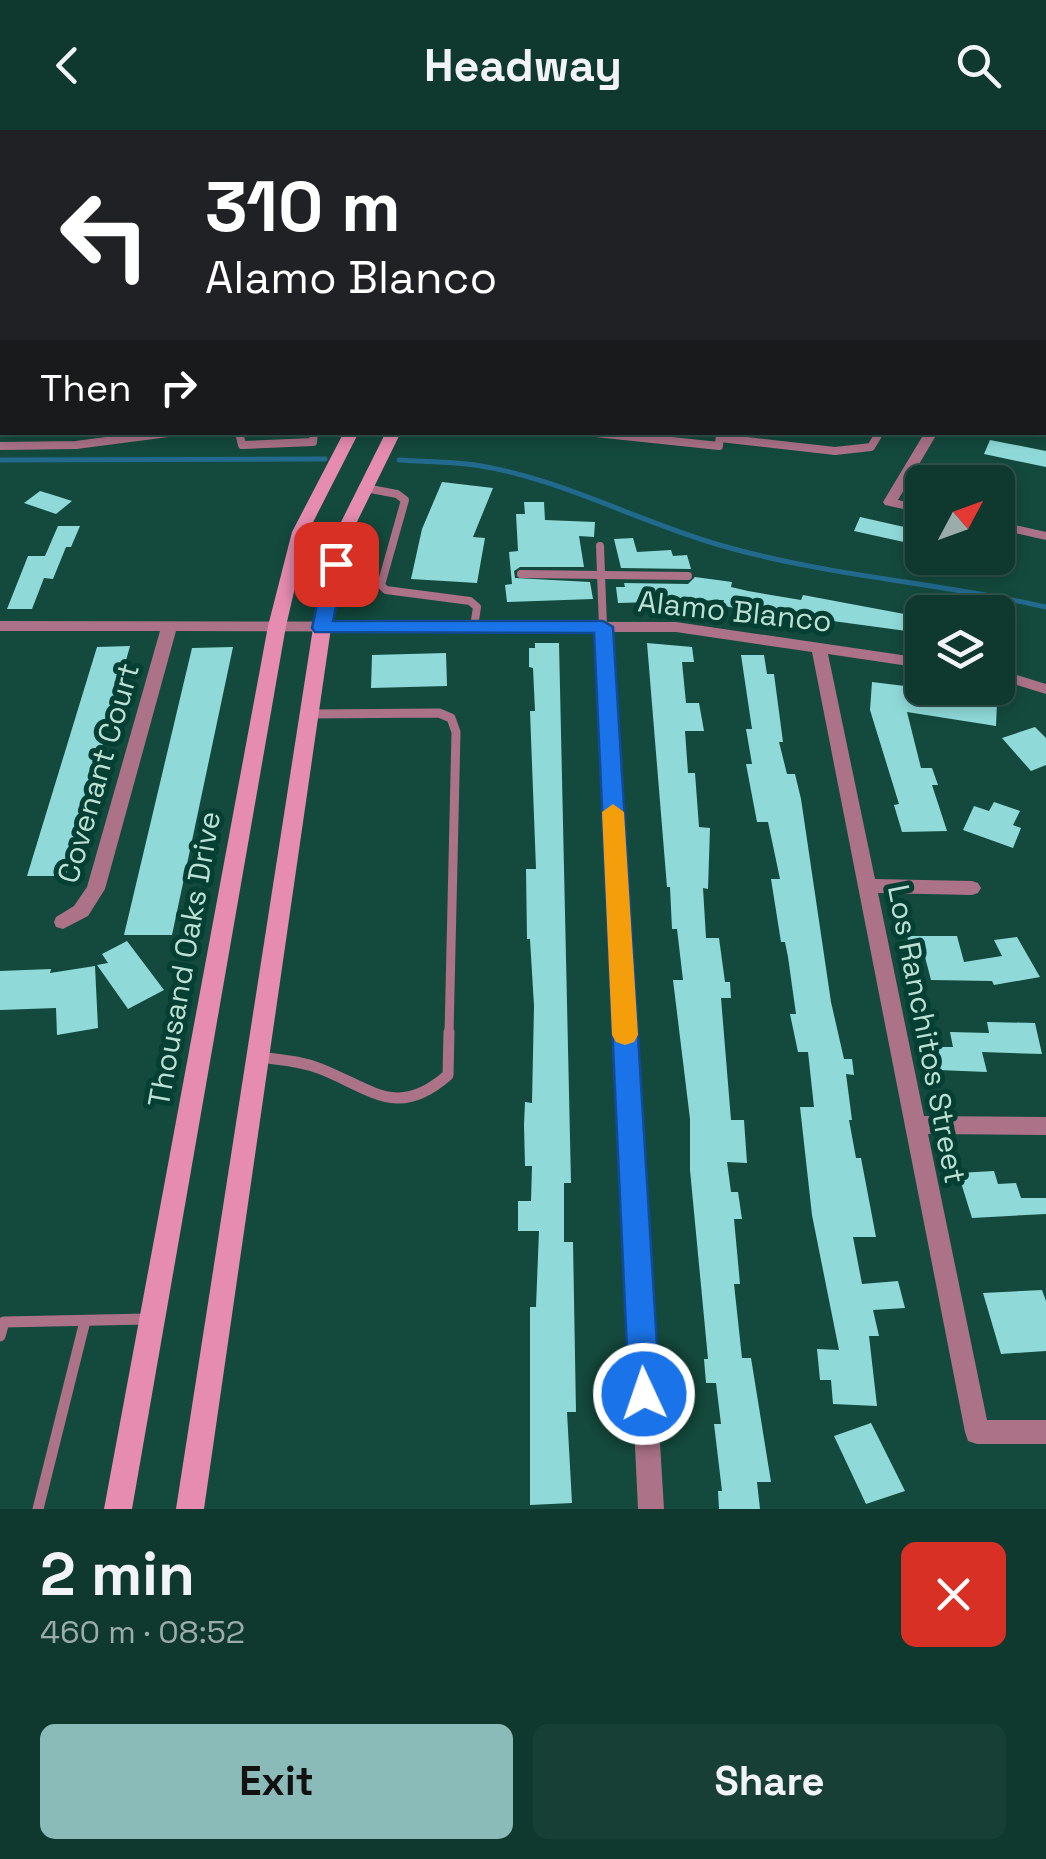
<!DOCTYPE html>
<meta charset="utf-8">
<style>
body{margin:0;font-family:"Space Grotesk",sans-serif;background:#183f36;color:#f1f3f6;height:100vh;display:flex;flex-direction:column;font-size:38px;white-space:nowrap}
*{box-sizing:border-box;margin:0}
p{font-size:32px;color:#9bacaa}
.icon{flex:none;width:55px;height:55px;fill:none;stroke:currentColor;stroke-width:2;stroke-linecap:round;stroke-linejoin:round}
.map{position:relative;height:1379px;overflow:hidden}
.panel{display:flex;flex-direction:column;background:#0f382e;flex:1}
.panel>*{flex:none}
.banner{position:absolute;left:0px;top:0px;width:1048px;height:305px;box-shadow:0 5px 15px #0003,0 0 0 2px #2f524a;background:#202124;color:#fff;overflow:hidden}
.needle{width:65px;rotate:49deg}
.controls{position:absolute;left:905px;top:335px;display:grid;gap:20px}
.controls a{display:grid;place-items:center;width:110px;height:110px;border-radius:15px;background:#0f382e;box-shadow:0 5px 15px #0003,0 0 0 2px #2f524a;font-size:50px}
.pin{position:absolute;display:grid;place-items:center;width:85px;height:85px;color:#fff;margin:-42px;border-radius:20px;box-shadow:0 5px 15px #0006}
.me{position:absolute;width:110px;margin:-55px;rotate:357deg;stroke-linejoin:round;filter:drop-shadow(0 0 8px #0008)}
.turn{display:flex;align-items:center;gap:35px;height:210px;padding:0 40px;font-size:45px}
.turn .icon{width:130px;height:130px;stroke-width:2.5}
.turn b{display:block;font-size:70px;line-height:85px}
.then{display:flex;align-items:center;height:95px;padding:0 40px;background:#0003;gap:20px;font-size:38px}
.round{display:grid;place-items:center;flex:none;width:105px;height:105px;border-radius:15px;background:#183f36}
.head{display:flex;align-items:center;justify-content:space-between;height:170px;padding:0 40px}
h1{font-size:60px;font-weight:700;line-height:75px}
.primary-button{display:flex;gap:20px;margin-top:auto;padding:20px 40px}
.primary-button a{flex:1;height:115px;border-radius:15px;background:#8bbbb9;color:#111;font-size:40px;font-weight:700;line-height:115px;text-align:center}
.primary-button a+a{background:#183f36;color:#f1f3f6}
header{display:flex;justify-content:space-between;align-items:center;height:130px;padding:0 40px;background:#0f382e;font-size:45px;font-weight:700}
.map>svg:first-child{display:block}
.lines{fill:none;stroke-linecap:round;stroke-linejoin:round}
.stream{stroke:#226a8d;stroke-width:5}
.building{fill:#8fdad9}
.service-far3{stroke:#ab7288;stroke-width:5}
.service-far2{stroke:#ab7288;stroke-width:8}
.service-far1{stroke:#ab7288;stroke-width:9}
.service{stroke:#ab7288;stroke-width:11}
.minor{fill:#ab7288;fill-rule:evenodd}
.secondary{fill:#e68cb1;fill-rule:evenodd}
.primary{fill:#f9b3ce;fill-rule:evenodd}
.route{fill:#1a73e8;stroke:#114b97;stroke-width:2.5}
.slow{fill:#f59e0b}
.labels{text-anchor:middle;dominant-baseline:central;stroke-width:10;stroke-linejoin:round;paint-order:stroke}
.street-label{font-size:30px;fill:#bedfd4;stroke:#043f33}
</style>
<header><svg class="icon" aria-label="back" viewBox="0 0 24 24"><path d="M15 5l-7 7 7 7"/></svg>Headway<svg class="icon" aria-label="search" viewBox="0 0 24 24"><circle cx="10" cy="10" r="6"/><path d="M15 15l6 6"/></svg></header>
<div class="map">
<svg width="1046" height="1379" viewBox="0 0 1046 1379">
<rect width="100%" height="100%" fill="#144a3d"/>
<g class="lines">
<g class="stream">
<polyline points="0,330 325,329"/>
<path d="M399,330C424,332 450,331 475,335C561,348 640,393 723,416C828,446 939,453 1046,477"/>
</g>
</g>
<g class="building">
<polygon points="990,310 1046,321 1046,337 984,324"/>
<polygon points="442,352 493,358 473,407 485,408 477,453 411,449 422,399"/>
<polygon points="40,361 50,364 72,371 56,384 24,373"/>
<polygon points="524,372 544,372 545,390 595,392 594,407 579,406 584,437 520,437 514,441 515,448 590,452 593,469 507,472 505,455 512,454 509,422 518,421 516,384 525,384"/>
<polygon points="860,387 922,401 922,416 854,401"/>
<polygon points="58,396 80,396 71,417 66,417 53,449 44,448 32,479 7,479 28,426 45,426"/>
<polygon points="633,408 637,422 671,420 673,426 687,425 691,439 621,438 614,409"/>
<polygon points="695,447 732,452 731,457 748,461 801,470 803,465 915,486 914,502 722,476 724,470 618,473 616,457 625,457 624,453 688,454"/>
<polygon points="535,513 559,513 571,1053 564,1053 564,1112 573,1112 576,1282 567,1282 572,1373 530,1375 530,1177 536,1177 539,1101 518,1101 518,1071 531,1071 532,1036 525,1036 524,995 525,972 532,973 534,876 530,809 527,809 526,739 536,739 530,581 535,581 533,538 529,537 529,518 535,518"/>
<polygon points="647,513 692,517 694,532 682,532 686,573 699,573 704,601 685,601 688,643 695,643 699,697 710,698 708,759 703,758 706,808 719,808 725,852 730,852 731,868 721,868 731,990 744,990 747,1033 727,1032 731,1062 738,1062 742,1089 734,1089 740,1154 734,1154 742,1228 751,1228 771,1352 757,1352 760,1379 719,1379 718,1361 722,1361 714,1294 721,1294 716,1253 706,1253 704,1229 708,1229 690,1040 690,989 673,850 683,850 677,799 672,799 670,757 667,757"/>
<polygon points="130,516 66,746 27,746 97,517"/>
<polygon points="233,517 172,805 124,805 192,518"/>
<polygon points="446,523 447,556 371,558 372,525"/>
<polygon points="741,525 764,525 767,544 774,544 783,612 779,612 787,644 795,644 801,669 831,872 844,929 852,929 854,945 846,944 852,990 849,990 856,1028 861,1028 876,1107 853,1107 862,1154 898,1151 905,1178 873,1180 879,1206 869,1206 877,1276 833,1274 831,1250 820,1250 817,1219 839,1220 812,1085 800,977 814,977 808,922 798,922 790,884 796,884 788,827 785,812 781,812 771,749 780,749 768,692 757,692 746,634 752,634 746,599 752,599"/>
<polygon points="872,552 962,563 997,573 996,596 907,582 921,638 932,638 938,655 932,655 947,701 902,702 894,675 899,674 870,580"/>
<polygon points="1035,597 1046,608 1046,635 1031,641 1002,608"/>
<polygon points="994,672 1020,681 1013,695 1021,698 1013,718 963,700 974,676 989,681"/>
<polygon points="907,806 957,806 964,832 1002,826 994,810 1017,807 1040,847 994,855 992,851 931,850 925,827 912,827"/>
<polygon points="127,811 164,860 128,879 97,835 108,833 102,824"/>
<polygon points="95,836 98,898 57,905 56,878 0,880 0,841 51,839 50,843"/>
<polygon points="987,892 1035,893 1042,924 982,922 987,942 938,940 934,917 953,917 950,902 989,903"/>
<polygon points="994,1041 998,1054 1016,1053 1021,1068 1046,1068 1046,1084 972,1088 958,1043"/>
<polygon points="1042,1160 1046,1171 1046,1221 1001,1224 983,1163"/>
<polygon points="871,1293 905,1361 866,1374 834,1306"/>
</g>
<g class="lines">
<polyline class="service-far3" points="0,134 2,129"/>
<g class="service-far2">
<polyline points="239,302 242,315 313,312 314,302"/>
<polyline points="586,302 719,316 720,303"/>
<polyline points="720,308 835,321 871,317 880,302"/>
<polyline points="0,316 76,315 176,302"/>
<polyline points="365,358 397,364 405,370 381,455 386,460 470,471 477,477 474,497"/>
<polyline points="600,416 603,497"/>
<polyline points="521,444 688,446"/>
</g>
<polyline class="service-far1" points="310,584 439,583 451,588 456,602 449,904"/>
<g class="service">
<path d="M260,927C281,930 301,931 321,939C373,960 398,989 448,945L449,902"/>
<polyline points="0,1206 4,1192 147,1189"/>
<polyline points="38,1379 85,1191"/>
</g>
<g class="minor">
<rect x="1045" y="36" width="1" height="6"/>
<rect x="0" y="69" width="2" height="6"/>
<polygon points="1046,298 1046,306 1040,305 1039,302 1045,302"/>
<polygon points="925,302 938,302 898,370 922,375 922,383 885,375 883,372"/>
<polygon points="998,391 1046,402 1046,410 998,399"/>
<polygon points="0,491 676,492 922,528 922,538 828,524 875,749 972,751 978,753 981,758 978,763 972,765 878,763 924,986 1046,987 1046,1005 928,1004 987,1290 1046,1290 1046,1314 977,1314 968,1311 965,1302 812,522 676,502 611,502 664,1379 638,1379 596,502 176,501 105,759 88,786 63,799 56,797 54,792 56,787 74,776 87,757 160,501 0,501"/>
<polygon points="998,539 1046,554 1046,564 998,549"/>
</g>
<g class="secondary">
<polygon points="344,302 359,302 308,402 286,496 132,1379 104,1379 268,496 292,402"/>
<polygon points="386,302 401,302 353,400 331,498 204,1379 176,1379 313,498 337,400"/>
</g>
<g class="primary">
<rect x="1045" y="161" width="1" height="10"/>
<rect x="0" y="167" width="2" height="10"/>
</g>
</g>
<polygon class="route" points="336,428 345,434 333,491 603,491 613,497 660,1264 656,1275 644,1279 633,1275 629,1264 594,503 315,502 312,498 326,434"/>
<polygon class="slow" points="613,674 624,682 638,905 634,912 625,915 616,912 612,905 602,682"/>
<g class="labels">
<g class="street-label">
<text transform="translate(735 481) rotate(6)">Alamo Blanco</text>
<text transform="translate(98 643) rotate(-74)">Covenant Court</text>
<text transform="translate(184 829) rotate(-80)">Thousand Oaks Drive</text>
<text transform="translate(927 904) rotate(79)">Los Ranchitos Street</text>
</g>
</g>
</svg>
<div class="controls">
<a><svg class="needle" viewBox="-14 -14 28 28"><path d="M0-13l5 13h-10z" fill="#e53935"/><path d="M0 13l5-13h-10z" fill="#9bacaa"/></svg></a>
<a><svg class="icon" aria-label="layers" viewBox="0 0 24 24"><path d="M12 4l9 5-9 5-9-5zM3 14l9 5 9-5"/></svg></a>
</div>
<div class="pin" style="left:336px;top:434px;background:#d93025"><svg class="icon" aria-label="arrive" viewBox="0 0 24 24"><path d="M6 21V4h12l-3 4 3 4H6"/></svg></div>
<svg class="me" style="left:644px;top:1264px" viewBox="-20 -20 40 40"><circle r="17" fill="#1a73e8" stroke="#fff" stroke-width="3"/><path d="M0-11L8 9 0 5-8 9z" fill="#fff"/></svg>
<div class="banner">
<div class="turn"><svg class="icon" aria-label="left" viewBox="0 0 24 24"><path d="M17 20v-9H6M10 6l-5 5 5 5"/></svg><div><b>310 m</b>Alamo Blanco</div></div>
<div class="then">Then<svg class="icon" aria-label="right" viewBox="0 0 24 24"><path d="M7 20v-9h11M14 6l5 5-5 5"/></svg></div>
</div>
</div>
<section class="panel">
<div class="head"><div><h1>2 min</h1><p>460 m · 08:52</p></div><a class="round" style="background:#d93025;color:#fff"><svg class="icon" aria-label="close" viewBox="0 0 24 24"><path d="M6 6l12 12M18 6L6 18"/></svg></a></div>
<div class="primary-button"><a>Exit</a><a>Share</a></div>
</section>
